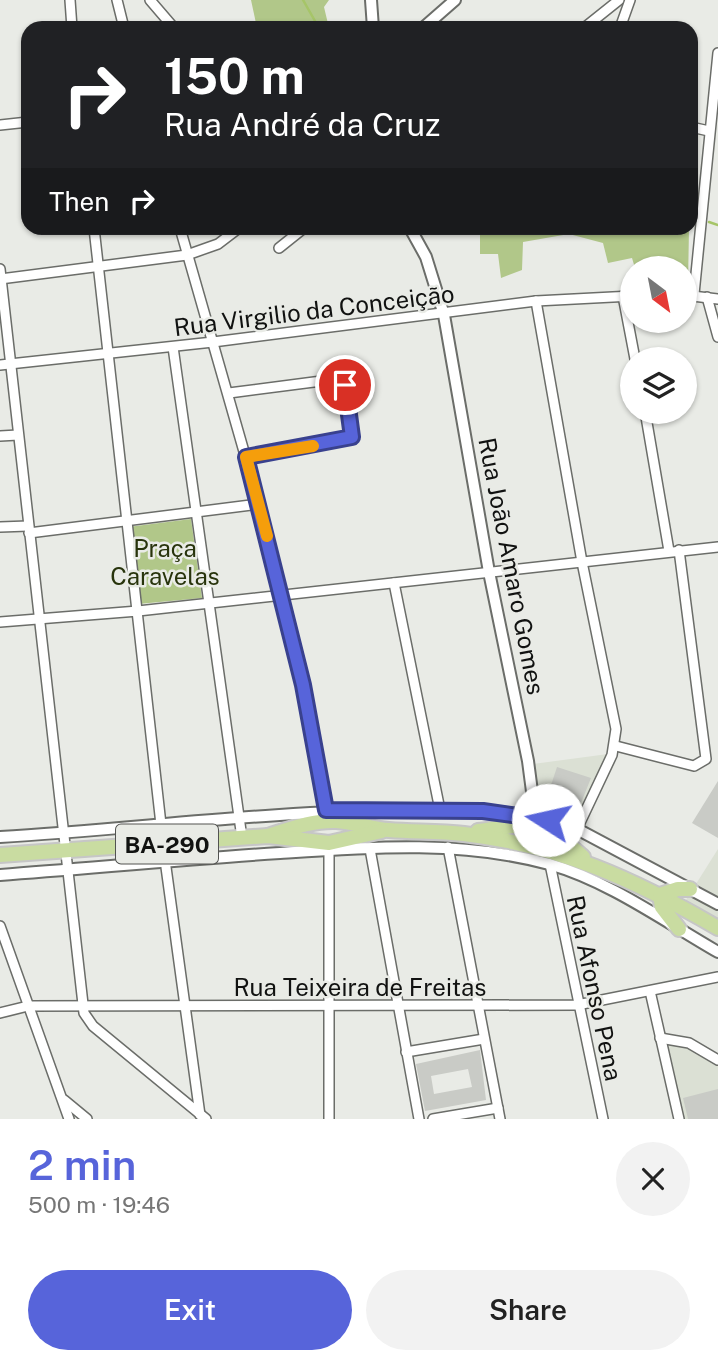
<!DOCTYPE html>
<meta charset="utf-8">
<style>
body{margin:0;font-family:"Public Sans",sans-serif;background:#f2f2f2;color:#222;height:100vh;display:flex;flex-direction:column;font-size:26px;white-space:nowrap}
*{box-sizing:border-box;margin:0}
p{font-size:23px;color:#767676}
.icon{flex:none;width:38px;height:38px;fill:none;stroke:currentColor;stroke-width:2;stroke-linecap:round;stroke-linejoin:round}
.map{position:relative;height:1119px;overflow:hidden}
.details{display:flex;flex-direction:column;background:#fff;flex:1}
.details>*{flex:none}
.hud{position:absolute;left:21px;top:21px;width:677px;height:214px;border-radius:21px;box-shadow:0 2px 5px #0004;background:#202124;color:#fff;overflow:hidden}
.needle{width:46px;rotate:148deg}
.buttons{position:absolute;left:620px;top:256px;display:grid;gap:14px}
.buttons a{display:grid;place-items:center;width:77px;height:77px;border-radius:50%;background:#fff;box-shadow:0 2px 5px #0004;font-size:35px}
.pin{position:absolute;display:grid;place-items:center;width:60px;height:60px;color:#fff;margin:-30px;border:4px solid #fff;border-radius:50%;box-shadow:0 2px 7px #0007}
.me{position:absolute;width:77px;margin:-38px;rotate:280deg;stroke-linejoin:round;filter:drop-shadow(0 0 5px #0008)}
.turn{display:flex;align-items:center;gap:24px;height:147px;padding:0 28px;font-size:32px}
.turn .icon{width:91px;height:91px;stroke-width:2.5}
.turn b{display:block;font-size:49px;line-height:60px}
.then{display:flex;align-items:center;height:66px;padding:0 28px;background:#0003;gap:14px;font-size:26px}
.round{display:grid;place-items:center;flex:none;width:74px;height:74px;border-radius:37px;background:#f2f2f2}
.summary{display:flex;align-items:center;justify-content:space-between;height:119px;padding:0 28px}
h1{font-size:42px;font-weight:600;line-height:52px;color:#5764da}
.button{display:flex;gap:14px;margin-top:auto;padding:14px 28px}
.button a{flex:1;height:80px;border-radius:42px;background:#5764da;color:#fff;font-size:28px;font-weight:600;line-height:80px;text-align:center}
.button a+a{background:#f2f2f2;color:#222}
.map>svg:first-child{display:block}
.built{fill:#dbe0d4}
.green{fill:#b1c789}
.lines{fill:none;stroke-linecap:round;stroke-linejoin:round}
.stream{stroke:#a6c568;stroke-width:2.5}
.building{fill:#c9cbc6;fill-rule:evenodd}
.minor-casing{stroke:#6b6d69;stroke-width:12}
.tertiary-casing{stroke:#6b6d69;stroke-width:14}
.primary-casing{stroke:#c6c6c6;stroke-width:18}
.minor{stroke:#fff;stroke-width:9}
.tertiary{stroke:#fff;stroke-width:10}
.primary{stroke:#c9dca1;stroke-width:14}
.route-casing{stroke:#39418e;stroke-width:18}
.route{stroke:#5764da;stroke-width:12}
.slow{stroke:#f59e0b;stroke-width:12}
.labels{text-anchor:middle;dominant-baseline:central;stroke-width:5;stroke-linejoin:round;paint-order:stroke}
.shield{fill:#e9ebe6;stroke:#525351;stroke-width:2}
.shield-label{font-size:23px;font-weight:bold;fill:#111211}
.street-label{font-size:24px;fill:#111211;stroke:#e9ebe6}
.park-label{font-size:24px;fill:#28340c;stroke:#e9ebe6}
</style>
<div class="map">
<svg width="718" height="1119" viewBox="0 0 718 1119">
<rect width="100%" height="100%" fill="#e9ebe6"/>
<g class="built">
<polygon points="608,754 567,849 528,832 533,764"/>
<polygon points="718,849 718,933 679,911"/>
<polygon points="666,1035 718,1062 718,1119 684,1119"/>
</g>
<g class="green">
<polygon points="251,0 329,0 324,7 329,28 257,28"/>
<polygon points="480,228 689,228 688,285 684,285 684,268 635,268 632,258 608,263 603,243 569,234 523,242 522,270 501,278 498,254 480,254"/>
<polygon points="191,519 202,598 138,604 128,527"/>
</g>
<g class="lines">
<g class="stream">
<polyline points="303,0 319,28"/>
<polyline points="691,218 693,219"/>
<polyline points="709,222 718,225"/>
</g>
</g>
<g class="building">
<polygon points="557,767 591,778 577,813 545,803"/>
<polygon points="718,781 718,838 692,823"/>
<path d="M480,1050L486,1100L425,1111L416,1064ZM468,1069L472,1087L434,1094L431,1076Z"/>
<polygon points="718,1089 718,1119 688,1119 683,1098"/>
</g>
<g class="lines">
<g class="minor-casing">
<g id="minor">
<polyline points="70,0 72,28"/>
<polyline points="117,0 124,28"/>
<polyline points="150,0 174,28"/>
<polyline points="584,28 619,0"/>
<polyline points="620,28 630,0"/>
<polyline points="0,125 28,122"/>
<polyline points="691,127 709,131"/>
<polyline points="94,228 165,860 200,1115"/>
<polyline points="180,228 259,504 303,685 326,816"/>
<polyline points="279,248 304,228"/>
<polyline points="0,269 84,1013 93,1026 206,1119"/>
<polyline points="0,279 187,255 218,244 239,228"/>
<polyline points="694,294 718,53"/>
<polyline points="684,295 718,299"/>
<polyline points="623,296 635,359"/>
<polyline points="707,297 718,337"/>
<polyline points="536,301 582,562 616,729 612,755 577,829"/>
<polyline points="173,347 242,838"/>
<polyline points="0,365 213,342 536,301 632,296"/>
<polyline points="229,393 337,379 342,381 347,390 352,437 246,457"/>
<polyline points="645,411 669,551"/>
<polyline points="0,436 18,435"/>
<polyline points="0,527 28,526"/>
<polyline points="29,533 259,504"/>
<polyline points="394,583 440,810"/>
<polyline points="0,622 138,611 718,547"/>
<polyline points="616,746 694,766 706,759 679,550"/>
<polyline points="329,844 329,1119"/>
<polyline points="448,847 500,1119"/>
<polyline points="370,849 419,1119"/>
<polyline points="550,864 603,1119"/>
<polyline points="0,926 69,1119"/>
<polyline points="650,991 679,1119"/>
<polyline points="0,1013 28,1006 577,1005 718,977"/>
<polyline points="660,1038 689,1043 718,1060"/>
<polyline points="406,1052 484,1039"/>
<polyline points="64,1100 87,1119"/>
<polyline points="433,1119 498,1108"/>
</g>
</g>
<g class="tertiary-casing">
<g id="tertiary">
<polyline points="371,0 373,28"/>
<polyline points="423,28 455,0"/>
<polyline points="410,228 426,257 444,315 489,572 528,761 536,822"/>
<path d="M0,837C134,829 269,811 403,810C462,810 521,808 577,829L718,904"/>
<path d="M0,875C93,868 187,859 280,853C370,847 461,840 549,864C609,881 664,921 718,952"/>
</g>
</g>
<g class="primary-casing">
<g id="primary">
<path d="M478,831C535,823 538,817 583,857"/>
<path d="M268,836C290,829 313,820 336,821C354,822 371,829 389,830C414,832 439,831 464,834C559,845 636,880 718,928"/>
<polyline points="0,855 268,836 329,843 382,831"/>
<polyline points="679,929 662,907 660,895 678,889 690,889"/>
</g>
</g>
<use href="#minor" class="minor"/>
<use href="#tertiary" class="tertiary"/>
<use href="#primary" class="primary"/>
</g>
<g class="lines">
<g class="route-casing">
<polyline id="route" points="345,385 352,437 246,457 303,685 326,810 483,811 548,820"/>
</g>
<use href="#route" class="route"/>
<polyline class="slow" points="267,536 246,457 313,446"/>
</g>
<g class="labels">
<rect class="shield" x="116" y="824.5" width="102" height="39" rx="5"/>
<g class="shield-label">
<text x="167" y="844">BA-290</text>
</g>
<g class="street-label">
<text transform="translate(314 310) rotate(-7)">Rua Virgilio da Conceição</text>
<text transform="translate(512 566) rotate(79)">Rua João Amaro Gomes</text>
<text x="360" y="987">Rua Teixeira de Freitas</text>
<text transform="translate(595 988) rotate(78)">Rua Afonso Pena</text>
</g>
<g class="park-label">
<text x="165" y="548">Praça<tspan x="165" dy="28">Caravelas</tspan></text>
</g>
</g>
</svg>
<div class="buttons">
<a><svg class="needle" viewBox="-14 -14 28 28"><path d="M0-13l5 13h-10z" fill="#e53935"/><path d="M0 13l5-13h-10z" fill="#767676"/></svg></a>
<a><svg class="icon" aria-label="layers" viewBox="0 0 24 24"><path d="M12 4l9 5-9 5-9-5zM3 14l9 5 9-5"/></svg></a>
</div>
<div class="pin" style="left:345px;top:385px;background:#d93025"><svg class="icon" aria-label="arrive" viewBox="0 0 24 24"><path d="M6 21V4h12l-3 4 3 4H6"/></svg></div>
<svg class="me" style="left:548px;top:820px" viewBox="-20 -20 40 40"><circle r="19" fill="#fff"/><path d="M0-13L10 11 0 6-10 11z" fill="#5764da"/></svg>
<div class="hud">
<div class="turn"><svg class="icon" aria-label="right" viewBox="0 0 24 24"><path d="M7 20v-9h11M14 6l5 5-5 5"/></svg><div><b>150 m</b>Rua André da Cruz</div></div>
<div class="then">Then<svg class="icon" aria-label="right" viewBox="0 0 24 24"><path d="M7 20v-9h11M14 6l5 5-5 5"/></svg></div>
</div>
</div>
<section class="details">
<div class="summary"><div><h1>2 min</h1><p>500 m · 19:46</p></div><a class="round"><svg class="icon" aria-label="close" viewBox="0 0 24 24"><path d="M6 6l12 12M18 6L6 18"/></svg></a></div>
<div class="button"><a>Exit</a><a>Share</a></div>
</section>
